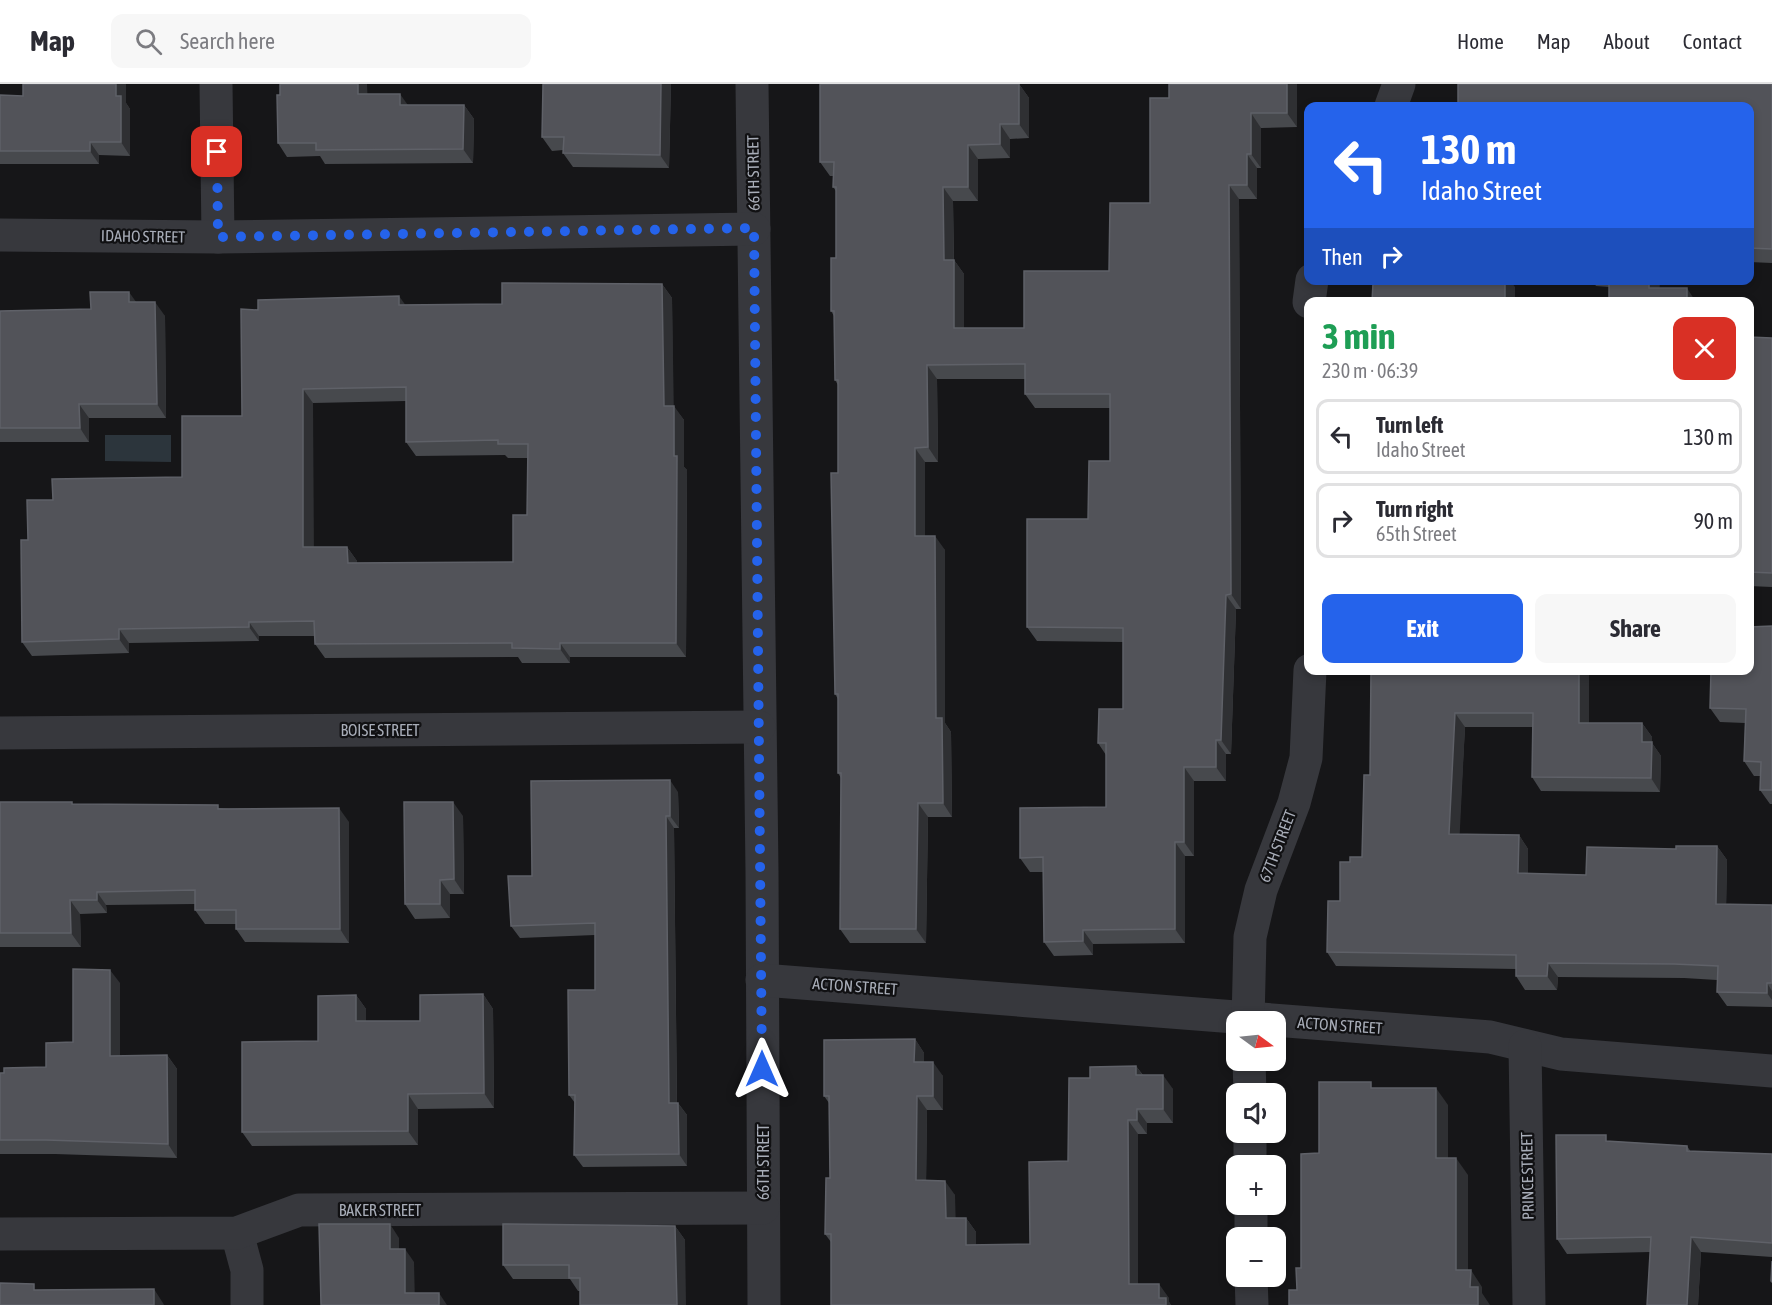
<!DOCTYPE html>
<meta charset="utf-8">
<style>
body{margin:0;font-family:"Asap Condensed",sans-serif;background:#f7f7f7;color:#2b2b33;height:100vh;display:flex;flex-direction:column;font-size:22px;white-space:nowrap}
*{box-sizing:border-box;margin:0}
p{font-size:20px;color:#7c7c81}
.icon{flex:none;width:33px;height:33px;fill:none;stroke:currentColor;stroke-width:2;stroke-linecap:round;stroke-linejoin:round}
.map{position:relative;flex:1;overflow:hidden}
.details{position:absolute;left:1304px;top:213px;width:450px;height:378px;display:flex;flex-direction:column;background:#fff;border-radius:12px;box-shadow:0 3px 9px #0003}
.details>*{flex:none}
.top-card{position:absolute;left:1304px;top:18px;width:450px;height:183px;border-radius:12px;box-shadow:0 3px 9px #0003;background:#2563eb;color:#fff;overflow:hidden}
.needle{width:39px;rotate:105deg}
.tools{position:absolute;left:1226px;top:927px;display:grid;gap:12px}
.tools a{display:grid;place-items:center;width:60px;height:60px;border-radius:12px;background:#fff;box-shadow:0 3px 9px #0003;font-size:30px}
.pin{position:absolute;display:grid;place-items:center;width:51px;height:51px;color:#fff;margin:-26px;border-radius:12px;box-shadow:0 3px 9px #0006}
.me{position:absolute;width:66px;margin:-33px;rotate:0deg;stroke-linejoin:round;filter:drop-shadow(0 0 4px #0008)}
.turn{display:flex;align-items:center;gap:21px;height:126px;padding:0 18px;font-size:27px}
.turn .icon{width:78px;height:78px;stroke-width:2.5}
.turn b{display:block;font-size:42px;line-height:51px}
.then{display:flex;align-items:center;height:57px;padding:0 18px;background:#0003;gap:12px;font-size:22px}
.round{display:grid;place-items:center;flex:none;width:63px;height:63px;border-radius:12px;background:#f7f7f7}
.headline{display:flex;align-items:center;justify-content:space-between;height:102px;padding:0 18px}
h1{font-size:36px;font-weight:700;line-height:45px;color:#1e9e55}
.button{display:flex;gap:12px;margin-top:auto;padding:12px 18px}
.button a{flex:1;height:69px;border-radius:12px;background:#2563eb;color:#fff;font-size:24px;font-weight:700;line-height:69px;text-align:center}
.button a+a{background:#f7f7f7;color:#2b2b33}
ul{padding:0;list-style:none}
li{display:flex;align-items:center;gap:18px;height:75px;margin:0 12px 9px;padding:0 6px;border:3px solid #e1e1e2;border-radius:12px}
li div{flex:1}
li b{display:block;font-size:22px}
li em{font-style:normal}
header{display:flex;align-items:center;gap:36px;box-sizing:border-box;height:84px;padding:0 30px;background:#fff;border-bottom:2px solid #e1e1e2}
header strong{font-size:28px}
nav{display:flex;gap:33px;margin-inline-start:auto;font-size:21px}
.search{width:420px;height:54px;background:#f7f7f7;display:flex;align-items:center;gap:15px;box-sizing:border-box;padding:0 21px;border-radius:12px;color:#7c7c81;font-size:22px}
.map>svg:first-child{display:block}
.water{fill:#2c353c}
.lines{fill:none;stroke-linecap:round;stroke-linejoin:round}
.minor{stroke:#37383d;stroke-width:33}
.wall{fill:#47494d;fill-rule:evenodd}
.shaded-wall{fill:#2f3033}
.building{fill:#525359;stroke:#5f6168;stroke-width:1.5;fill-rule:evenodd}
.route{stroke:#2563eb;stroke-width:10;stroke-dasharray:0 18}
.labels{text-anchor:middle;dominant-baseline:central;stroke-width:4.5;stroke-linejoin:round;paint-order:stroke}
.street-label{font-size:16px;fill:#a8adb8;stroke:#111113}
</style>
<header>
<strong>Map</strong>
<div class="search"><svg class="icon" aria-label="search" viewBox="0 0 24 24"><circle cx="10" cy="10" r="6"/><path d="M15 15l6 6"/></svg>Search here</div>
<nav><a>Home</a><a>Map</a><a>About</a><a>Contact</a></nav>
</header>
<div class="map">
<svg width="1772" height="1221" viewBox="0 0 1772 1221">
<rect width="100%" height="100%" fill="#161618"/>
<polygon class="water" points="105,351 171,351 171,378 105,377"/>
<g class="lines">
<g class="minor">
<polyline points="216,0 218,153"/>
<polyline points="752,0 762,787 764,1221"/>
<polyline points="1391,22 1399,0"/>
<polyline points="0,151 218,153 754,145"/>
<polyline points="1309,218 1312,196"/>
<polyline points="0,649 759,643"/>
<polyline points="762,896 1453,950 1490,953 1561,970 1772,987"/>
<polyline points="1248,938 1250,853 1261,806 1294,719 1306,674 1310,586"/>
<polyline points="1525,962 1529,1221"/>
<polyline points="1249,976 1250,1010"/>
<polyline points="1250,1048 1250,1082"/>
<polyline points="1251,1120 1251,1154"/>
<polyline points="237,1149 247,1186 247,1221"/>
<polyline points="0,1150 237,1149 299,1126 763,1124"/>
<polyline points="1251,1192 1252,1221"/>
</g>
</g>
<g class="wall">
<polygon points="23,0 126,0 126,19 130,25 130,72 99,71 99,80 0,80 0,11 23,12"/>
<polygon points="671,0 669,84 573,83 563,69 563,66 552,67 542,53"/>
<polygon points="1019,0 1029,14 1029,54 1010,55 1010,74 978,75 978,117 953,117 954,176 964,190 964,244 1024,244 1109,187 1150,119 1169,14 1297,0 1297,43 1261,44 1261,84 1257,84 1257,115 1239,115 1241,525 1236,525 1231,670 1226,670 1226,697 1194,697 1194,772 1185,772 1185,859 1093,860 1093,871 1054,872 1044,858 1043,788 1030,788 1020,774 1106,723 1106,671 1098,659 1123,625 1123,558 1037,557 1027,543 1088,435 1110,377 1110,324 1035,324 1025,310 1025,295 937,295 938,378 925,378 925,452 945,466 945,639 951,648 952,733 928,733 926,859 850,859 840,845 841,694 838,689 838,615 835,610 838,389 838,301 835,296 834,232 831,227 836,174 836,107 833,103 833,92 830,92 820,78"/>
<polygon points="1772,0 1772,179 1749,178 1749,22 1458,19"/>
<polygon points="367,10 407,21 464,21 474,35 473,79 325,80 320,72 287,73 278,59 280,11"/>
<polygon points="1592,196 1660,196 1609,203 1596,202"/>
<path d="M662,200L672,214L673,322L684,336V383L687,386L686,573H570V579H522L518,573L325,574L315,560V552H259V557L129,559V569L32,572L22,558L28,456L53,416L182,393L242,332L258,226L405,221L502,220ZM406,317V358L416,372L505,371L508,374H528L527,431L513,478L357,479V477L347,463H313V319Z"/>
<polygon points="136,218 165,232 166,334 89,334 89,358 0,358 0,227 91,225"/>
<polygon points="1749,253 1772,254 1772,503 1749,502"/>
<polygon points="1772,542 1772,720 1770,720 1760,706 1761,692 1754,692 1744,677 1745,639 1720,638 1710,624"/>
<polygon points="1371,586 1589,586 1589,639 1642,639 1652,653 1652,659 1661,672 1660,708 1541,707 1532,693 1533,643 1465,643 1459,750 1519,751 1528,765 1528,789 1586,791 1676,765 1717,762 1727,776 1726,821 1772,821 1772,923 1727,922 1717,908 1717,896 1684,894 1558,893 1557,906 1525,906 1516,892 1516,885 1336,882 1327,868 1350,778 1362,773 1370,691"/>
<polygon points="678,708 679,744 674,744 677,1019 678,1019 687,1031 687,1082 583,1083 574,1071 575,1019 569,1011 595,906 595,851 520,854 511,842 532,792"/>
<polygon points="0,718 74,720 220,724 349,738 349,859 245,858 236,845 236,840 205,840 195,826 195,820 106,821 107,829 80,830 81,863 0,863"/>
<polygon points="463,732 464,810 450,810 450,834 415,835 405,820"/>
<polygon points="120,899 120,972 167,971 177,985 177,1074 55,1070 0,1070 0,989 46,983 73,958"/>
<polygon points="483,910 493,925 494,1024 418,1025 418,1061 252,1062 242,1048 356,911 366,925 366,937 420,937"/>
<polygon points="915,955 924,969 924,978 943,992 943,1026 927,1026 926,1097 955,1111 955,1134 966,1134 976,1148 976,1161 1030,1160 1068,1077 1090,994 1136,982 1143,991 1173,1005 1173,1039 1147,1039 1147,1050 1138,1050 1138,1200 1169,1214 1169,1218 1171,1221 831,1221 831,1158 825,1150 830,1094 829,1019 824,1012"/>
<polygon points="1611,1057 1687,1062 1691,1068 1772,1070 1772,1173 1701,1168 1698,1221 1647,1221 1650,1168 1567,1170 1557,1155"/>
<polygon points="675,1142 685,1156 580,1207 578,1207 570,1195 513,1195 503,1181"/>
</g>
<g class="shaded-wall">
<polygon points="116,0 126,0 126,19 130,25 130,72 121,58 116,12"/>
<polygon points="358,0 367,0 368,24 358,10"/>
<polygon points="661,0 671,0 669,84 660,71"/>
<polygon points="1019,0 1029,14 1029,54 1019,40"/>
<polygon points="1287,0 1297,0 1297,43 1287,29"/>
<polygon points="400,10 410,24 400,21"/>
<polygon points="464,21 474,35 473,79 463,65"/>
<polygon points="1251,29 1261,44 1261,84 1251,70"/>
<polygon points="1000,40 1010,55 1010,74 1000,60"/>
<polygon points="90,58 99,71 99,80 90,67"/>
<polygon points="968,61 978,75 978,117 968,103"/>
<polygon points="1247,70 1257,84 1257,115 1247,101"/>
<polygon points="1229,101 1239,115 1241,525 1231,510"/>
<polygon points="943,103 953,117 954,190 944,176"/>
<polygon points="954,176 964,190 964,258 954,244"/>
<polygon points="1505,196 1510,196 1515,203 1515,218 1505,218"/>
<polygon points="1649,196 1660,196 1659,218 1649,204"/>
<polygon points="662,200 672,214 674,336 664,322"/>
<polygon points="1687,204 1696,218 1687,218"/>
<polygon points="129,208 139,222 129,218"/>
<polygon points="399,212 409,226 399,221"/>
<polygon points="155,218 165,232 166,334 157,320"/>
<polygon points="927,281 937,295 938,378 928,363"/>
<polygon points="303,305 313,319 314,478 303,463"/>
<polygon points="79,320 89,334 89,358 80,344"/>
<polygon points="674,322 684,336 684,383 687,386 686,573 676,559"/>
<polygon points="915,364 925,378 925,466 915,452"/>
<polygon points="935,452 945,466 945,639 951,648 952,733 943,719 936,634"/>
<polygon points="347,463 357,477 358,493 348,479"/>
<polygon points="1226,511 1236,525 1231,670 1221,656"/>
<polygon points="249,538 259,552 259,557 249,543"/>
<polygon points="119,545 129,559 129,569 119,555"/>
<polygon points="560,559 570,573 570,579 560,565"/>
<polygon points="1579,586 1589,586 1589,653 1579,639"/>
<polygon points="1455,629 1465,643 1459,764 1449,750"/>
<polygon points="1642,639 1652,653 1652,659 1661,672 1660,708 1651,694 1642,658"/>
<polygon points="1216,656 1226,670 1226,697 1216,683"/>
<polygon points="1184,683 1194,697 1194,772 1184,758"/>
<polygon points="670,696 678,708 679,744 670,732"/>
<polygon points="453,718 463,732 464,810 454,795"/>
<polygon points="918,719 928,733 926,859 916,845"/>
<polygon points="339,724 349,738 349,859 340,845"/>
<polygon points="666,732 674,744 677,1031 669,1019"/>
<polygon points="1519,751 1528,765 1528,803 1518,789"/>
<polygon points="1175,758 1185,772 1185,859 1175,845"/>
<polygon points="1717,762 1727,776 1726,834 1716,820"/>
<polygon points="440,796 450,810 450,834 440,820"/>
<polygon points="97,808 106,821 107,829 97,816"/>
<polygon points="70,816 80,830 81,863 71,849"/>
<polygon points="1083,846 1093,860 1093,871 1083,857"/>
<polygon points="1548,879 1558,893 1557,906 1547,892"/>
<polygon points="110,886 120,899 120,985 110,972"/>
<polygon points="1767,899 1772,907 1772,916 1767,909"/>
<polygon points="483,910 493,925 494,1024 484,1009"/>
<polygon points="356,911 366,925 366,951 356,937"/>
<polygon points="915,955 924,969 924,992 914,978"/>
<polygon points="167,971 177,985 177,1074 168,1060"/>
<polygon points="933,978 943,992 943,1026 933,1012"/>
<polygon points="1136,982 1146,996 1136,991"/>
<polygon points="1163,991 1173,1005 1173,1039 1163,1025"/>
<polygon points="1436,1004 1448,1021 1448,1091 1436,1074"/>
<polygon points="408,1010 418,1025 418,1061 408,1047"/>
<polygon points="917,1012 927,1026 926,1110 916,1096"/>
<polygon points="678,1019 687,1031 687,1082 679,1070"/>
<polygon points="1137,1025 1147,1039 1147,1050 1137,1036"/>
<polygon points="1128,1036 1138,1050 1138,1214 1129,1200"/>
<polygon points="1456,1074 1468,1091 1468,1203 1456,1186"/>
<polygon points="945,1097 955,1111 956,1148 946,1134"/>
<polygon points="966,1134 976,1148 976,1175 966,1161"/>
<polygon points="390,1140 399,1154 399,1178 390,1165"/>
<polygon points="675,1142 685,1156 686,1221 677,1221"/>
<polygon points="1691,1153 1701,1168 1698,1221 1687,1221"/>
<polygon points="405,1165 414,1178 415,1221 405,1209"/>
<polygon points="1471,1186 1482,1203 1482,1209 1490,1221 1478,1221 1470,1203"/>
<polygon points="1159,1200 1169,1214 1169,1218 1171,1221 1164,1221 1159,1214"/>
<polygon points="154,1205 163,1219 164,1221 154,1221"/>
<polygon points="439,1209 447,1221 439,1221"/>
</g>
<g class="building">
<polygon points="23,0 116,0 116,12 121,12 121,58 90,58 90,67 0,67 0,11 23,12"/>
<polygon points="280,0 358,0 358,10 400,10 400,21 464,21 463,65 316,66 316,59 278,59 277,11 280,11"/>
<polygon points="543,0 661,0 660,71 563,69 564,53 542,53"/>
<polygon points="820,0 1019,0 1019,40 1000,40 1000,60 968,61 968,103 943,103 944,176 954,176 954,244 1024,244 1024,187 1109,187 1110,119 1150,119 1150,14 1169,14 1169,0 1287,0 1287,29 1251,29 1251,70 1247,70 1247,101 1229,101 1231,510 1226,511 1221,656 1216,656 1216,683 1184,683 1184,758 1175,758 1175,845 1083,846 1083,857 1044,858 1043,773 1020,774 1020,724 1106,723 1106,659 1098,659 1099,625 1123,625 1123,544 1027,543 1027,435 1088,435 1089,377 1110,377 1110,310 1025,310 1025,280 927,281 928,363 915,364 915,452 935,452 936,634 942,634 943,719 918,719 916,845 840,845 841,689 838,689 838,610 835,610 831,389 838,389 838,296 835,296 834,227 831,227 831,174 836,174 836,103 833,103 834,78 820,78"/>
<polygon points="1458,0 1772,0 1772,165 1749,164 1749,22 1456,22 1456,19 1458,19"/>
<polygon points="1376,196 1505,196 1505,218 1372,218 1373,199 1376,199"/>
<polygon points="1609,196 1649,196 1649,204 1687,204 1687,218 1609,218"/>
<path d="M502,199L662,200L664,322H674V372H677L676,559H560V565L512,564V559L315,560L314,537L249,538V543L119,545V555L22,558L21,456H28L27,416H53L52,395L182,393V332H242L241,225L258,226V216L399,212V221L502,220ZM406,303V358L498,356V360H528L527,431H513V478L348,479L347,463H303V305Z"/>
<polygon points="90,208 129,208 129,218 155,218 157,320 79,320 80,344 0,344 0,227 91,225"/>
<polygon points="1749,253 1772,254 1772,489 1749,488"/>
<polygon points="1772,542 1772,706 1760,706 1761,678 1744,677 1746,625 1710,624 1711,586 1749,586 1749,543"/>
<polygon points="1371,586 1579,586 1579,639 1642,639 1642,658 1652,658 1651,694 1532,693 1533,629 1455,629 1449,750 1519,751 1518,789 1586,791 1587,763 1676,765 1676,762 1717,762 1716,820 1772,821 1772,899 1767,899 1767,909 1717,908 1718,882 1674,880 1548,879 1547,892 1516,892 1516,871 1327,868 1328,817 1340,817 1340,778 1350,778 1350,773 1362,773 1364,691 1370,691"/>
<polygon points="670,696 670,732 666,732 669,1019 678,1019 679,1070 574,1071 575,1011 569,1011 568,906 595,906 595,839 511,842 508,792 532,792 531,697"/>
<polygon points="0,718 72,718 72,720 218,721 218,725 339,724 340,845 236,845 236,826 195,826 195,806 97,808 97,816 70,816 71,849 0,849"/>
<polygon points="404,718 453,718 454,795 440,796 440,820 405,820"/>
<polygon points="73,885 110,886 110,972 167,971 168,1060 46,1056 0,1056 0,989 4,989 4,984 46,983 46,959 73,958"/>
<polygon points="483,910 484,1009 408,1010 408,1047 242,1048 242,958 318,957 318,912 356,911 356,937 420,937 420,911"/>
<polygon points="915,955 914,978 933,978 933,1012 917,1012 916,1096 945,1097 946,1134 966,1134 966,1161 1030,1160 1029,1078 1068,1077 1069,994 1090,994 1090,983 1136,982 1136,991 1163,991 1163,1025 1137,1025 1137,1036 1128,1036 1129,1200 1159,1200 1159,1214 1166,1214 1166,1221 831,1221 831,1150 825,1150 826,1094 830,1094 829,1012 824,1012 824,956"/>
<polygon points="1319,998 1371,998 1371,1004 1436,1004 1436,1074 1456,1074 1456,1186 1471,1186 1470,1203 1478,1203 1478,1221 1289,1221 1289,1206 1297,1206 1296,1184 1301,1184 1301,1070 1319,1069"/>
<polygon points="1556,1051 1606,1051 1606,1057 1687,1062 1687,1067 1772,1070 1772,1159 1691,1153 1687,1221 1647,1221 1651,1153 1557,1155"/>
<polygon points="319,1140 390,1140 390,1165 405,1165 405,1209 439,1209 439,1221 321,1221"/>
<polygon points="503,1140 675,1142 677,1221 580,1221 580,1194 569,1194 569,1181 503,1181"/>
<polygon points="1772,1177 1772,1198 1771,1197"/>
<polygon points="0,1199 34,1200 34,1206 154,1205 154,1221 0,1221"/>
</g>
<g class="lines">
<polyline class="route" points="217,68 218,153 754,144 762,985"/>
</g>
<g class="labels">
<g class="street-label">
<text transform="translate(753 89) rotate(-91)">66TH STREET</text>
<text transform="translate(143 152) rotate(1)">IDAHO STREET</text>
<text x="380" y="646">BOISE STREET</text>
<text transform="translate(1277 762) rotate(-69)">67TH STREET</text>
<text transform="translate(855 902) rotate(4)">ACTON STREET</text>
<text transform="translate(1340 941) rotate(4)">ACTON STREET</text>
<text transform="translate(763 1078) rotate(-90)">66TH STREET</text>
<text transform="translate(1527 1092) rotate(-91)">PRINCE STREET</text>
<text x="380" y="1126">BAKER STREET</text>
</g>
</g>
</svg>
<div class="tools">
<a><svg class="needle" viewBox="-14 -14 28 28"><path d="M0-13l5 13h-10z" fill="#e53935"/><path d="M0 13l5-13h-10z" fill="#7c7c81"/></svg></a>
<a><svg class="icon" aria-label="sound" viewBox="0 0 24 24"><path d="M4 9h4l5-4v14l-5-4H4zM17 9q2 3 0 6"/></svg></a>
<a>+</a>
<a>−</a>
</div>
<div class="pin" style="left:217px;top:68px;background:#d93025"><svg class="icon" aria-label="arrive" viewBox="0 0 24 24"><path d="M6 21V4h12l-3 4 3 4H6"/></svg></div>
<svg class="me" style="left:762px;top:985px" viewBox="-20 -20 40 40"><path d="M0-17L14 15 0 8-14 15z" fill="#2563eb" stroke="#fff" stroke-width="4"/></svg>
<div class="top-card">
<div class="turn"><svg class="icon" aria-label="left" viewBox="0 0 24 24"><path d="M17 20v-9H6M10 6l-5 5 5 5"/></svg><div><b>130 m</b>Idaho Street</div></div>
<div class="then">Then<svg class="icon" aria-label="right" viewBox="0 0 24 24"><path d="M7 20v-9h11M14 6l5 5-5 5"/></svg></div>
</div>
<section class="details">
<div class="headline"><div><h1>3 min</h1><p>230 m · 06:39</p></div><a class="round" style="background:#d93025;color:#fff"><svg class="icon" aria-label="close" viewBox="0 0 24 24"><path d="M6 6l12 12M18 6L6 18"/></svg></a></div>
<ul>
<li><svg class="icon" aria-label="left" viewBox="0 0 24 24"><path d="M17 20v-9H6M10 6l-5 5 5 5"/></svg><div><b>Turn left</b><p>Idaho Street</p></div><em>130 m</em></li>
<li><svg class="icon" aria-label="right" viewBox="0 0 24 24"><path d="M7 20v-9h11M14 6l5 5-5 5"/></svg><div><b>Turn right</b><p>65th Street</p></div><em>90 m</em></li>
</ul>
<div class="button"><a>Exit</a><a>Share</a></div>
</section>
</div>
